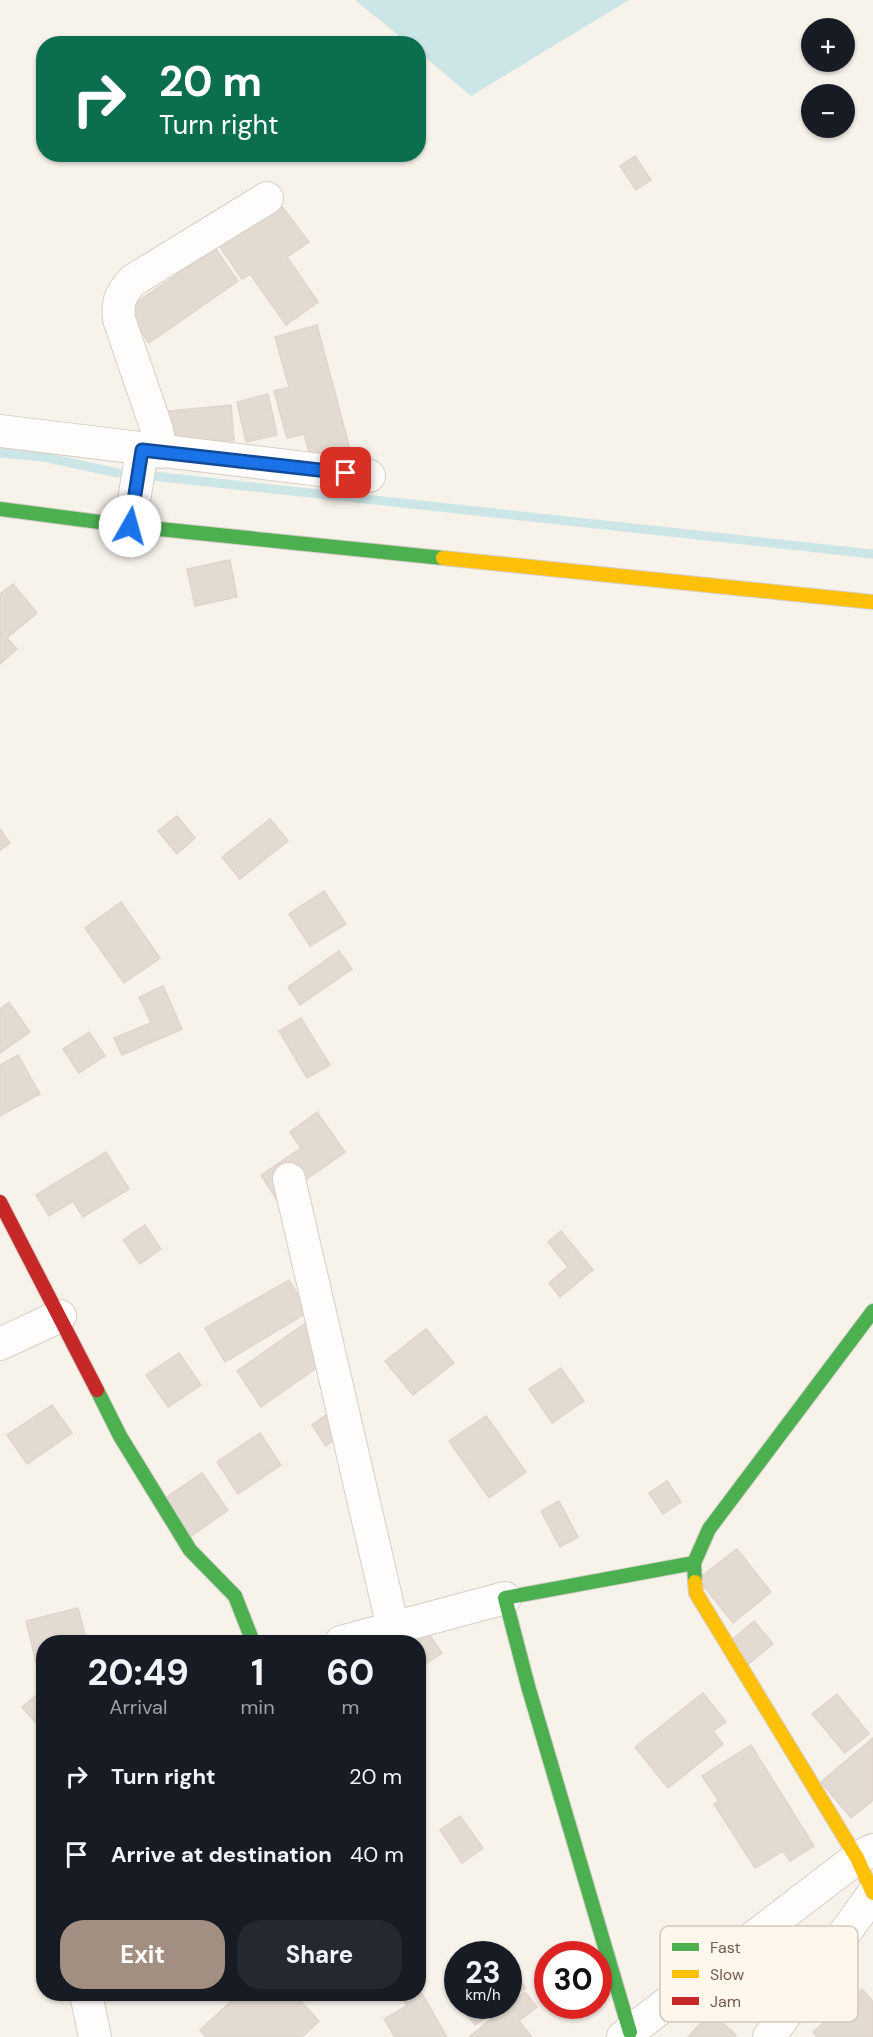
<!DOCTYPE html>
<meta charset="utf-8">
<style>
body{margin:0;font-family:"DM Sans",sans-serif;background:#242831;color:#f1f3f6;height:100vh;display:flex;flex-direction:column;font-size:22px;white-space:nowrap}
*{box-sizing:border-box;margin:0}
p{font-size:20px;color:#9ea1a6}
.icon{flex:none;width:33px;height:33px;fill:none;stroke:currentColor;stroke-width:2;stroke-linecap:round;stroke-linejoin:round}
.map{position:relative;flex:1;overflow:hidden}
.details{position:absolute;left:36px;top:1635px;width:390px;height:366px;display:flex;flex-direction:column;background:#171b24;border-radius:24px;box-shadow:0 2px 4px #0004}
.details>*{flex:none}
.guide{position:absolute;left:36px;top:36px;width:390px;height:126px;border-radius:24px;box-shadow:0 2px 4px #0004;background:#0b6e4f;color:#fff;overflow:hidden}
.controls{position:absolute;left:801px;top:18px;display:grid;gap:12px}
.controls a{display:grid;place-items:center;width:54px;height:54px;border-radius:50%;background:#171b24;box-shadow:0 2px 4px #0004;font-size:30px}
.speed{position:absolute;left:444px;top:1941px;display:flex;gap:12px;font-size:30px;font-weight:700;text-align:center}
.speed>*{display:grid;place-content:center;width:78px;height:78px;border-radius:50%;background:#171b24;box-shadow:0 2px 4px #0004;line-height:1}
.speed small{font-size:15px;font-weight:400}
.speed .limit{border:9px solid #d22;background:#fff;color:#111}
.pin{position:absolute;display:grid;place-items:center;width:51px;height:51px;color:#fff;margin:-26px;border-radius:12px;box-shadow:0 3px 9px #0006}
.me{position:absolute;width:66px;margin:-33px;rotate:7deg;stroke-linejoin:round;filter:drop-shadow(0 0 4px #0008)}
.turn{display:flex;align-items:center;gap:21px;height:126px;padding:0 24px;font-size:27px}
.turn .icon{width:78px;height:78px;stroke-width:2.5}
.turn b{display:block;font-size:42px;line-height:51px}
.eta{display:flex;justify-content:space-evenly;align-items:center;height:102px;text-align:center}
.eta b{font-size:36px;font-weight:700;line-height:42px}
.button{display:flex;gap:12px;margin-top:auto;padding:12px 24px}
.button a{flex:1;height:69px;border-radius:24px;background:#a38f82;color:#fff;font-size:24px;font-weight:700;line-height:69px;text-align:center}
.button a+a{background:#242831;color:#f1f3f6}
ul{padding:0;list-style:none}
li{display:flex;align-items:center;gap:18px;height:78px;padding:0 24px}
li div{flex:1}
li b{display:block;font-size:22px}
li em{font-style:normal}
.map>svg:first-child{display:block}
.water{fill:#cce5e7}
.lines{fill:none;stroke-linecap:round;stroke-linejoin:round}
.stream{stroke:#cce5e7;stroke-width:9}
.building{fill:#e3dad2;stroke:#e0d5cc;stroke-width:1.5}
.street-casing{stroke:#d6cec7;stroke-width:34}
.fast-casing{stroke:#d6cec6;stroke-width:16}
.slow-casing{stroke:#d6cec6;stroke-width:16}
.jam-casing{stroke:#d6cec6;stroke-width:16}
.street{stroke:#fefdfc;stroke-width:32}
.fast{stroke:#4caf50;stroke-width:14}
.slow{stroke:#ffc107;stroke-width:14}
.jam{stroke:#c62828;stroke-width:14}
.route-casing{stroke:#114b97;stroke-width:15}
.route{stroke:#1a73e8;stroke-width:10}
.key{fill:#fff7eb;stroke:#d6c8bb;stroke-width:1.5}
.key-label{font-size:16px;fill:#76594a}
</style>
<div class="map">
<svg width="873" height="2037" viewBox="0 0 873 2037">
<rect width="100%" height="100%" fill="#f7f2ea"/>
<polygon class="water" points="355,0 629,0 471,96 419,52 418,44 408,43"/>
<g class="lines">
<g class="stream">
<polyline points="0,453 43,457 118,473"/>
<polyline points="153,476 873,554"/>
</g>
</g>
<g class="building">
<polygon points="635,156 651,180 636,190 620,166"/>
<polygon points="280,204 309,242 287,257 318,302 286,325 250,274 242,279 220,247"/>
<polygon points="215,248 238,281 149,343 126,310"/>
<polygon points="317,325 352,457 313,468 304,434 287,438 274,391 289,387 275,337"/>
<polygon points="268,394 277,435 246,442 237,402"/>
<polygon points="231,405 234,440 163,447 160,412"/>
<polygon points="230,560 237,597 195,606 187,569"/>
<polygon points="13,584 37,613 7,638 17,649 0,664 0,594"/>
<polygon points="177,816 195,838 177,854 158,831"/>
<polygon points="270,819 288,841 240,879 222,857"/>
<polygon points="0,829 10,843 0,850"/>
<polygon points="324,891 346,924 310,946 289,914"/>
<polygon points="121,902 160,958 124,983 85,928"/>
<polygon points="339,951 352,969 300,1005 288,987"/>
<polygon points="163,986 182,1029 122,1055 114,1038 151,1023 139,997"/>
<polygon points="9,1002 30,1032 0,1053 0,1009"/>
<polygon points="301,1018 330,1065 307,1078 279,1031"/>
<polygon points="89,1032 105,1056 79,1073 63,1049"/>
<polygon points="18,1055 40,1094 0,1116 0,1065"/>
<polygon points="317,1112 345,1152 277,1200 261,1175 301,1148 290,1132"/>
<polygon points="106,1152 129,1189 83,1217 73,1201 49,1216 36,1195"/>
<polygon points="145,1225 161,1249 140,1264 123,1240"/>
<polygon points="561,1231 593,1270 560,1297 549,1283 568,1267 548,1242"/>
<polygon points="289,1280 308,1312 225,1362 205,1328"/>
<polygon points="307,1322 332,1357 261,1407 237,1371"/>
<polygon points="426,1329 454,1363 413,1395 385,1361"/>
<polygon points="179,1353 201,1385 168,1407 146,1375"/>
<polygon points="561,1368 584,1401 552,1423 529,1389"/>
<polygon points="344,1402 359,1423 326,1446 312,1425"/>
<polygon points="52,1405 72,1433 27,1464 7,1435"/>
<polygon points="486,1416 526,1472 489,1498 449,1441"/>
<polygon points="260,1433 281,1465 238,1494 217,1462"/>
<polygon points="202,1473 228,1510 187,1539 161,1501"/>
<polygon points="667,1481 681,1502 663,1514 649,1493"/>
<polygon points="559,1501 578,1537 560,1547 541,1511"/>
<polygon points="737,1549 771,1592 733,1623 698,1579"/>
<polygon points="78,1608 87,1642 44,1642 44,1664 37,1666 26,1621"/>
<polygon points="420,1621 442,1653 424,1665 418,1657 418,1642 409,1642 402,1633"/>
<polygon points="754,1621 773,1644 746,1666 727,1644"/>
<polygon points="44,1689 44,1732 22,1707"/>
<polygon points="703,1693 726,1722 713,1731 723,1744 668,1788 635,1747"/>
<polygon points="837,1694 869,1734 845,1753 812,1714"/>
<polygon points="873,1738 873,1800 851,1818 821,1782"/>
<polygon points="751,1745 814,1846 790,1861 783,1851 755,1868 714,1804 719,1801 702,1776"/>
<polygon points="460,1816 483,1848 462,1863 440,1830"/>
<polygon points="513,1971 526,1988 508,2000 508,1975"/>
<polygon points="418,1987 447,2037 395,2037 384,2019 407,2006 400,1994 418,1994"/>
<polygon points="862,1989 873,2002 873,2037 817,2037 813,2032"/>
<polygon points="525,1992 537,2007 519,2021 532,2037 469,2037"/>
<polygon points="239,1994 294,1994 319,2021 302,2037 206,2037 200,2030"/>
<polygon points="460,2006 502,2006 475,2025"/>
<polygon points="711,2012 736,2035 734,2037 688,2037"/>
</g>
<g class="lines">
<g class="street-casing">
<g id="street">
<polyline points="0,431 369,476"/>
<path d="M161,452L157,430L119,319C117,302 120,295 132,281L267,198"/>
<polyline points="130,526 142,450"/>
<polyline points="289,1179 393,1628"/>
<polyline points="0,1344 60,1316"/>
<polyline points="341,1642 505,1598"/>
<polyline points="86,1994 95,2037"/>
<polyline points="623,2037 857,1858 873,1850"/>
<polyline points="769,2037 873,1894"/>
</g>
</g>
<g class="fast-casing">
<g id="fast">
<polyline points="0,509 130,526 443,558"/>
<polyline points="97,1390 120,1436 190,1550 235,1596 253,1642"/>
<polyline points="695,1582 694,1563 709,1529 873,1311"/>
<polyline points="630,2032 528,1686 505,1598 694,1563"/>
</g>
</g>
<g class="slow-casing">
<g id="slow">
<polyline points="443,558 873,602"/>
<polyline points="695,1582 696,1593 857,1858 873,1893"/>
</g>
</g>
<g class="jam-casing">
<polyline id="jam" points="0,1202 97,1390"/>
</g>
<use href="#street" class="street"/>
<use href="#fast" class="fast"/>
<use href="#slow" class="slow"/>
<use href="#jam" class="jam"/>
</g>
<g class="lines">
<g class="route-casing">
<polyline id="route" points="130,526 142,450 346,473"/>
</g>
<use href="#route" class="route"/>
</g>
<rect x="660" y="1926" width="198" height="96" rx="9" class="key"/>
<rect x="672" y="1943" width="27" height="8" fill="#4caf50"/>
<rect x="672" y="1970" width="27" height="8" fill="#ffc107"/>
<rect x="672" y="1997" width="27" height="8" fill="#c62828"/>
<g class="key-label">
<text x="710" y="1953">Fast</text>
<text x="710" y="1980">Slow</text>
<text x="710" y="2007">Jam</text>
</g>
</svg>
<div class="controls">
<a>+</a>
<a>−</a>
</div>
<div class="speed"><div>23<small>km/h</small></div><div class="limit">30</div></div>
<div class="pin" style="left:346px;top:473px;background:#d93025"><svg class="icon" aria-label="arrive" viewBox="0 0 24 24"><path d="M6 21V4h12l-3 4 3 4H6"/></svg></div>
<svg class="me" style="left:130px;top:526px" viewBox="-20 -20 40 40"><circle r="19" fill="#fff"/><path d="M0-13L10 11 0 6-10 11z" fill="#1a73e8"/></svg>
<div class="guide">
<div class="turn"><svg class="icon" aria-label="right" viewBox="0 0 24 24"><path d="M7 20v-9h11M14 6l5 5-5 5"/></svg><div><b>20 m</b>Turn right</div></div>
</div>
<section class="details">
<div class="eta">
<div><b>20:49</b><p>Arrival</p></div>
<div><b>1</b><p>min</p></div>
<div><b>60</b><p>m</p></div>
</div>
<ul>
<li><svg class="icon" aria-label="right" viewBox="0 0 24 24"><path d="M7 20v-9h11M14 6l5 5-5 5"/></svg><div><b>Turn right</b></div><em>20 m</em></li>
<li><svg class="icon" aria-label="arrive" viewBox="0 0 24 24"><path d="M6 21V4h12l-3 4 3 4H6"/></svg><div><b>Arrive at destination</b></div><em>40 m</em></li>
</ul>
<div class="button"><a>Exit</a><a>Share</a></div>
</section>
</div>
